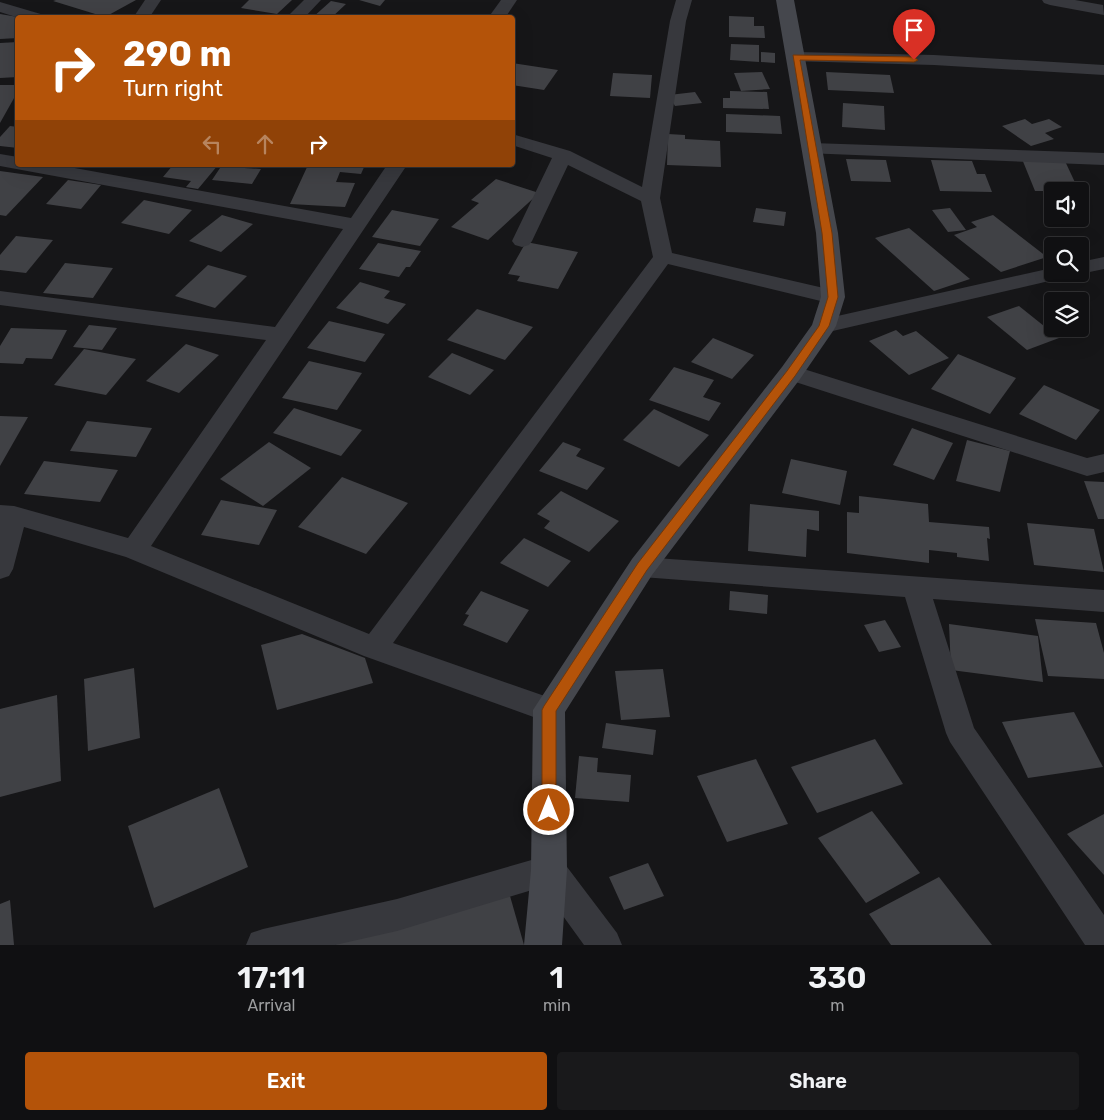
<!DOCTYPE html>
<style>
body{margin:0;font-family:Rubik,sans-serif;background:#19191b;color:#f1f3f6;height:100vh;display:flex;flex-direction:column;font-size:19px;white-space:nowrap}
*{box-sizing:border-box;margin:0}
p{font-size:16px;color:#9c9d9f}
.icon{flex:none;width:28px;height:28px;fill:none;stroke:currentColor;stroke-width:2;stroke-linecap:round;stroke-linejoin:round}
.map{position:relative;height:945px;overflow:hidden}
.panel{display:flex;flex-direction:column;background:#101012;flex:1}
.panel>*{flex:none}
.guide{position:absolute;left:15px;top:15px;width:500px;height:152px;border-radius:5px;box-shadow:0 5px 20px #0002,0 0 0 1px #303032;background:#b45309;color:#fff;overflow:hidden}
.controls{position:absolute;left:1044px;top:182px;display:grid;gap:10px}
.controls a{display:grid;place-items:center;width:45px;height:45px;border-radius:5px;background:#101012;box-shadow:0 5px 20px #0002,0 0 0 1px #303032;font-size:25px}
.pin{position:absolute;display:grid;place-items:center;width:42px;height:42px;color:#fff;margin:-51px -21px;border-radius:50% 50% 50% 0;rotate:-45deg;box-shadow:0 0 5px #0007}
.pin .icon{rotate:45deg}
.me{position:absolute;width:55px;margin:-28px;rotate:0deg;stroke-linejoin:round;filter:drop-shadow(0 0 4px #0008)}
.turn{display:flex;align-items:center;gap:18px;height:105px;padding:0 25px;font-size:22px}
.turn .icon{width:65px;height:65px;stroke-width:2.5}
.turn b{display:block;font-size:35px;line-height:42px}
.lanes{display:flex;align-items:center;height:48px;padding:0 25px;background:#0003;justify-content:center;gap:25px;direction:ltr}
.lanes .off{opacity:.35}
.eta{display:flex;justify-content:space-evenly;align-items:center;height:85px;text-align:center}
.eta b{font-size:30px;font-weight:600;line-height:35px}
.button{display:flex;gap:10px;margin-top:auto;padding:10px 25px}
.button a{flex:1;height:58px;border-radius:5px;background:#b45309;color:#fff;font-size:20px;font-weight:600;line-height:58px;text-align:center}
.button a+a{background:#19191b;color:#f1f3f6}
.map>svg:first-child{display:block}
.building{fill:#404145}
.lines{fill:none;stroke-linecap:round;stroke-linejoin:round}
.street{fill:#37383d;fill-rule:evenodd}
.secondary{fill:#45474d;fill-rule:evenodd}
.route{fill:#b45309;stroke:#753606}
</style>
<div class="map">
<svg width="1104" height="945" viewBox="0 0 1104 945">
<rect width="100%" height="100%" fill="#161618"/>
<g class="building">
<polygon points="56,0 136,0 105,17 53,1"/>
<polygon points="249,0 292,0 277,14 241,8"/>
<polygon points="359,0 385,0 380,6"/>
<polygon points="331,1 346,4 331,18 312,18"/>
<polygon points="0,14 18,17 18,38 0,39"/>
<polygon points="729,16 754,17 754,26 764,26 765,38 729,37"/>
<polygon points="18,42 18,77 0,78 0,43"/>
<polygon points="731,44 759,45 759,62 730,60"/>
<polygon points="761,52 775,53 775,63 761,62"/>
<polygon points="512,63 558,70 544,90 512,85"/>
<polygon points="762,72 770,89 741,91 734,73"/>
<polygon points="826,72 890,75 894,93 828,90"/>
<polygon points="613,73 652,75 650,98 610,96"/>
<polygon points="0,85 18,85 18,91 0,123"/>
<polygon points="730,91 767,92 769,109 723,108 723,98 730,98"/>
<polygon points="695,92 702,103 675,106 669,95"/>
<polygon points="843,103 884,106 885,130 842,127"/>
<polygon points="726,114 780,116 782,134 726,132"/>
<polygon points="1025,119 1032,124 1049,119 1062,127 1045,133 1054,139 1031,146 1002,126"/>
<polygon points="10,126 18,127 18,148 0,146 0,137"/>
<polygon points="668,134 685,135 685,139 720,141 721,167 667,165"/>
<polygon points="846,159 886,160 891,182 851,181"/>
<polygon points="1022,159 1064,159 1079,191 1035,191"/>
<polygon points="931,160 972,161 977,174 985,174 992,192 940,191"/>
<polygon points="173,165 218,165 198,189 186,187 191,181 163,177"/>
<polygon points="222,165 245,165 244,168 261,169 252,184 212,180"/>
<polygon points="308,165 365,165 361,174 340,172 336,182 355,183 345,207 290,204"/>
<polygon points="0,171 43,177 6,216 0,215"/>
<polygon points="496,179 539,193 488,240 451,227 479,203 471,200"/>
<polygon points="68,180 101,185 81,209 46,204"/>
<polygon points="144,200 192,210 169,234 121,223"/>
<polygon points="756,208 786,212 784,226 753,222"/>
<polygon points="950,208 966,230 948,232 932,210"/>
<polygon points="392,210 439,219 420,246 372,237"/>
<polygon points="222,215 253,224 221,252 189,241"/>
<polygon points="993,215 1047,257 1001,272 954,235 977,227 971,222"/>
<polygon points="909,228 970,279 934,291 875,238"/>
<polygon points="16,236 53,240 26,273 0,270 0,255"/>
<polygon points="526,242 578,252 558,289 517,281 520,276 508,274"/>
<polygon points="378,243 421,251 410,267 406,267 399,277 359,269"/>
<polygon points="65,263 113,268 93,298 43,293"/>
<polygon points="208,265 247,276 215,308 175,296"/>
<polygon points="360,282 390,291 384,298 406,304 388,324 336,308"/>
<polygon points="1019,306 1059,338 1027,350 987,317"/>
<polygon points="477,309 533,327 505,360 447,340"/>
<polygon points="329,321 385,334 365,362 307,348"/>
<polygon points="89,325 117,328 102,350 73,347"/>
<polygon points="11,328 67,330 52,359 26,358 23,364 0,363 0,346"/>
<polygon points="896,330 903,336 916,331 949,358 909,375 869,341"/>
<polygon points="713,338 754,355 732,379 691,362"/>
<polygon points="186,344 219,355 179,393 146,381"/>
<polygon points="84,349 136,359 106,395 54,385"/>
<polygon points="452,353 494,370 470,395 428,377"/>
<polygon points="958,354 1016,378 990,414 931,389"/>
<polygon points="309,361 362,373 337,410 282,398"/>
<polygon points="674,367 714,380 703,397 721,403 709,421 649,400"/>
<polygon points="1044,385 1100,410 1076,440 1019,414"/>
<polygon points="294,408 362,430 341,456 273,433"/>
<polygon points="654,409 709,435 679,467 623,440"/>
<polygon points="0,416 28,417 0,466"/>
<polygon points="87,421 152,428 136,457 70,451"/>
<polygon points="912,428 953,443 934,480 893,465"/>
<polygon points="967,440 1010,451 1000,492 956,481"/>
<polygon points="269,442 311,468 263,506 220,479"/>
<polygon points="563,442 581,449 576,456 605,468 587,490 539,471"/>
<polygon points="791,459 847,471 840,505 782,493"/>
<polygon points="44,461 118,470 100,502 24,494"/>
<polygon points="342,477 408,503 366,554 298,527"/>
<polygon points="1084,481 1104,482 1104,519 1098,519"/>
<polygon points="561,491 619,521 589,552 544,528 550,521 537,514"/>
<polygon points="859,496 928,504 929,522 989,527 990,539 987,538 989,561 957,557 957,553 929,550 929,563 847,553 847,512 859,513"/>
<polygon points="221,500 277,510 259,545 201,535"/>
<polygon points="750,504 819,511 819,531 807,529 806,557 748,551"/>
<polygon points="1027,523 1094,529 1104,572 1034,565"/>
<polygon points="524,538 571,561 548,587 500,563"/>
<polygon points="481,591 529,610 507,643 463,625 469,615 465,614"/>
<polygon points="730,591 768,595 767,614 729,610"/>
<polygon points="1035,619 1096,623 1104,653 1104,679 1048,676"/>
<polygon points="885,620 901,647 879,652 864,625"/>
<polygon points="949,624 1038,636 1043,682 951,670"/>
<polygon points="302,634 365,658 373,683 277,710 261,645"/>
<polygon points="134,668 140,738 88,751 84,679"/>
<polygon points="663,669 670,717 621,720 615,671"/>
<polygon points="57,695 61,781 0,797 0,709"/>
<polygon points="1074,712 1103,767 1028,778 1002,722"/>
<polygon points="606,723 656,730 653,755 602,748"/>
<polygon points="875,739 903,784 817,813 791,767"/>
<polygon points="579,756 598,758 597,772 631,775 629,802 575,798"/>
<polygon points="756,759 788,824 727,842 697,776"/>
<polygon points="219,788 248,867 154,908 128,826"/>
<polygon points="872,811 920,873 866,903 818,838"/>
<polygon points="1104,814 1104,875 1067,834"/>
<polygon points="648,863 664,896 624,910 609,877"/>
<polygon points="939,877 992,945 891,945 869,914"/>
<polygon points="510,896 524,945 333,945"/>
<polygon points="10,900 14,945 0,945 0,904"/>
</g>
<g class="lines">
<g class="street">
<polygon points="145,0 161,0 149,18 133,18"/>
<polygon points="304,0 321,0 304,18 286,18"/>
<polygon points="501,0 517,0 505,18 488,18"/>
<polygon points="676,0 692,0 686,21 660,198 672,253 841,292 844,297 841,302 833,304 668,264 393,643 559,701 564,710 559,719 549,722 539,719 364,656 126,557 24,527 13,569 9,576 0,579 0,505 14,506 128,538 266,340 0,305 0,291 275,327 343,229 0,166 0,154 18,157 18,165 58,165 351,218 387,165 407,165 151,546 369,634 653,257 641,201 568,165 532,241 529,245 522,247 515,245 512,241 552,158 512,145 512,134 570,151 642,187 670,21"/>
<polygon points="1042,0 1075,0 1103,5 1104,15 1050,5 1044,3"/>
<polygon points="0,2 44,15 46,18 19,18 0,12"/>
<polygon points="796,52 934,55 1104,65 1104,75 934,65 790,61 788,57 790,53"/>
<polygon points="812,143 1104,153 1104,165 805,153 803,149 805,145"/>
<polygon points="1104,257 1104,269 1080,274 1078,274 1080,274 1080,262"/>
<polygon points="1052,268 1052,274 1065,274 1062,278 824,333 816,331 813,326 816,321 824,319"/>
<polygon points="791,365 1087,458 1104,454 1104,472 1087,476 783,378 779,373 783,368"/>
<polygon points="642,557 1104,590 1104,612 933,599 974,728 1104,915 1104,945 1085,945 950,742 946,733 905,597 642,577 633,574 629,567 633,560"/>
<polygon points="549,855 561,859 617,933 622,945 584,945 542,887 397,931 335,945 246,945 251,933 263,929 397,899"/>
</g>
<polygon class="secondary" points="776,0 794,0 838,233 845,297 836,326 833,331 800,379 652,575 565,712 567,870 562,945 524,945 531,870 533,710 632,559 782,367 812,325 821,297 816,233"/>
</g>
<polygon class="route" points="793,55 914,57 918,60 914,62 800,60 832,233 838,297 829,326 795,376 647,570 556,711 556,810 554,815 549,817 544,815 542,810 542,710 544,706 638,563 787,371 819,326 828,297 822,233"/>
</svg>
<div class="controls">
<a><svg class="icon" aria-label="sound" viewBox="0 0 24 24"><path d="M4 9h4l5-4v14l-5-4H4zM17 9q2 3 0 6"/></svg></a>
<a><svg class="icon" aria-label="search" viewBox="0 0 24 24"><circle cx="10" cy="10" r="6"/><path d="M15 15l6 6"/></svg></a>
<a><svg class="icon" aria-label="layers" viewBox="0 0 24 24"><path d="M12 4l9 5-9 5-9-5zM3 14l9 5 9-5"/></svg></a>
</div>
<div class="pin" style="left:914px;top:60px;background:#d93025"><svg class="icon" aria-label="arrive" viewBox="0 0 24 24"><path d="M6 21V4h12l-3 4 3 4H6"/></svg></div>
<svg class="me" style="left:549px;top:810px" viewBox="-20 -20 40 40"><circle r="17" fill="#b45309" stroke="#fff" stroke-width="3"/><path d="M0-11L8 9 0 5-8 9z" fill="#fff"/></svg>
<div class="guide">
<div class="turn"><svg class="icon" aria-label="right" viewBox="0 0 24 24"><path d="M7 20v-9h11M14 6l5 5-5 5"/></svg><div><b>290 m</b>Turn right</div></div>
<div class="lanes"><svg class="icon off" aria-label="left" viewBox="0 0 24 24"><path d="M17 20v-9H6M10 6l-5 5 5 5"/></svg><svg class="icon off" aria-label="ahead" viewBox="0 0 24 24"><path d="M12 20V5M6 11l6-6 6 6"/></svg><svg class="icon" aria-label="right" viewBox="0 0 24 24"><path d="M7 20v-9h11M14 6l5 5-5 5"/></svg></div>
</div>
</div>
<section class="panel">
<div class="eta">
<div><b>17:11</b><p>Arrival</p></div>
<div><b>1</b><p>min</p></div>
<div><b>330</b><p>m</p></div>
</div>
<div class="button"><a>Exit</a><a>Share</a></div>
</section>
